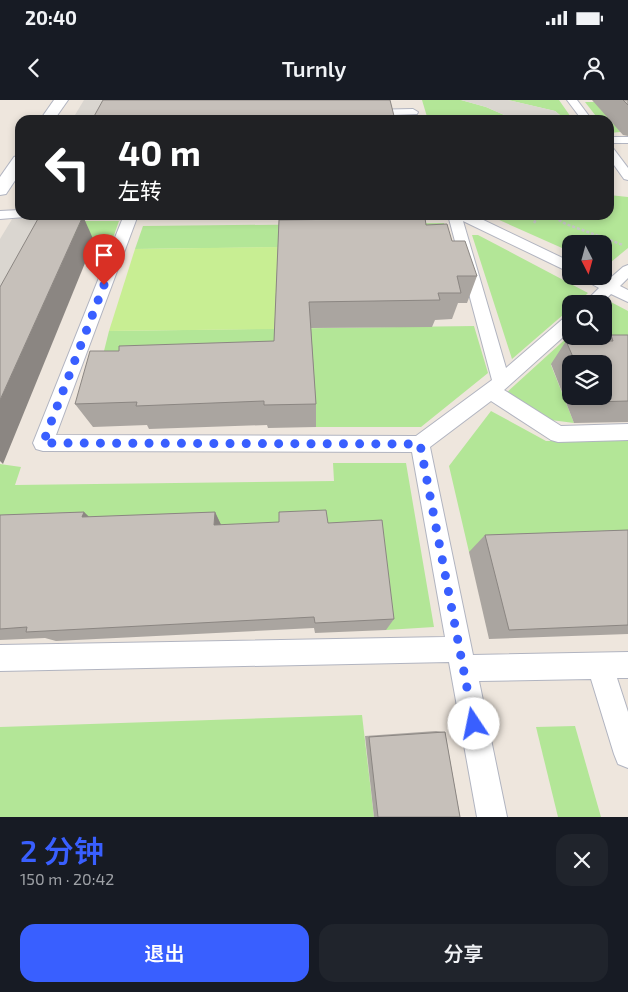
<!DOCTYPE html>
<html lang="zh">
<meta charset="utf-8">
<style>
body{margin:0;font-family:"Exo 2","Noto Sans SC",sans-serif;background:#20242c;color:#f1f3f6;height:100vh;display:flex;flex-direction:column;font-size:19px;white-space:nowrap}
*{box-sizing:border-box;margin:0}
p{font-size:16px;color:#9ea1a6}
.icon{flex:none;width:28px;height:28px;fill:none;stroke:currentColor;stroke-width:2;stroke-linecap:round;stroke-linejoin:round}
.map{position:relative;height:717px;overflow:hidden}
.details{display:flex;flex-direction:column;background:#171b24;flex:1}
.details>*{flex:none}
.top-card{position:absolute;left:15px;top:15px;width:599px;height:105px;border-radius:15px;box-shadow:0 2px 8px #0003;background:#202124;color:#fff;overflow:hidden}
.needle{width:32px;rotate:174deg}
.fabs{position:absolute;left:562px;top:135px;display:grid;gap:10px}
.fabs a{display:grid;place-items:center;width:50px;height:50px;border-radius:10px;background:#171b24;box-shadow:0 2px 8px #0003;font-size:25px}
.pin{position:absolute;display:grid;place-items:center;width:42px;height:42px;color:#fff;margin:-51px -21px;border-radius:50% 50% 50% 0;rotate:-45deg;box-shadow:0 0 5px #0007}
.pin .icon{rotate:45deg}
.me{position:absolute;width:55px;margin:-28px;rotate:349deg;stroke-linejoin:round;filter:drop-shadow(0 0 4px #0008)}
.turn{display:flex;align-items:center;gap:18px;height:105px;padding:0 20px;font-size:22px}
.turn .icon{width:65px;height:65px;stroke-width:2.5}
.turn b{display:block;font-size:35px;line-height:42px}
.round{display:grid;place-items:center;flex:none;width:52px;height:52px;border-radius:15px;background:#20242c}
.summary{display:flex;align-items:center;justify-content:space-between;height:85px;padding:0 20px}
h1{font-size:30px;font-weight:600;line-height:38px;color:#395fff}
.button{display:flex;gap:10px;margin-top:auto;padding:10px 20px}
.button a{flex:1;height:58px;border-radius:15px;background:#395fff;color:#fff;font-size:20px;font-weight:600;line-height:58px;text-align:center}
.button a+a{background:#20242c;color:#f1f3f6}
.status{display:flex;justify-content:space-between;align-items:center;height:35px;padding:0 25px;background:#171b24;direction:ltr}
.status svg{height:14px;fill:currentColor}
header{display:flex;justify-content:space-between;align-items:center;height:65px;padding:0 20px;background:#171b24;font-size:22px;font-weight:600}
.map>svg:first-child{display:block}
.green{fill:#b3e697}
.pitch{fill:#c8ee93}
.plaza{fill:#dad6d0}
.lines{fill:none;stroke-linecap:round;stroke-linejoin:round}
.service-casing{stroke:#b1b4c0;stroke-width:2}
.tertiary-casing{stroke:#b1b4c0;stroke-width:2}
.path{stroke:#c8c8c8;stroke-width:2.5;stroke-dasharray:3 2;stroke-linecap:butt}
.service{fill:#fff;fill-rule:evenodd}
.tertiary{fill:#fff;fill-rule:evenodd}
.wall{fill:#aaa5a0;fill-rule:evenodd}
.shaded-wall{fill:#8b8682}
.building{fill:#c6c0ba;stroke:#8b8682}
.route{stroke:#395fff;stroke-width:9;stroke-dasharray:0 16.2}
</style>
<div class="status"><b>20:40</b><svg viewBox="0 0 49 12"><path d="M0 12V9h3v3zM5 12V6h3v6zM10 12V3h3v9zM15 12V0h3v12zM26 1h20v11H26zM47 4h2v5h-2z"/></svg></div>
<header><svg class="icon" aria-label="back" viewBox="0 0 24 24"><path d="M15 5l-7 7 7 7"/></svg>Turnly<svg class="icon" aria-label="person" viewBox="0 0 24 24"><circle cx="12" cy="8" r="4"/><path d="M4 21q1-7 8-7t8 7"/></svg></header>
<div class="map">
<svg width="628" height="717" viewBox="0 0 628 717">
<rect width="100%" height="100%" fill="#eee6dd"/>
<g class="green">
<polygon points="422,0 461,0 486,7 516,20 428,20"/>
<polygon points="508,0 559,0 573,20 566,20 555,11"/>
<polygon points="585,2 628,2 607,16 621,32 609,33 609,20 599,20"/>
<polygon points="609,95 628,97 628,148 605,167 604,144 571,144 571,152 488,115 609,115"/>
<polygon points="62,121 119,121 112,141 52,142"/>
<polygon points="444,123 450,145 135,149 143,126"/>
<polygon points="472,135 478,135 588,193 576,204 571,204 571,208 512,259"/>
<polygon points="609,201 628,211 628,258 551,265 574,323 551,320 504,295 571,234 571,236 604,236 604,205"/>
<polygon points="474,226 488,273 421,327 316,327 312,273 101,263 109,231"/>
<polygon points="491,311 546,341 628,340 628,447 469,452 449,366"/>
<polygon points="333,363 406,363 434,527 386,530 0,447 0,364 21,367 15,385 334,381"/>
<polygon points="362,615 374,717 0,717 0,627"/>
<polygon points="575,626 601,717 558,717 536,627"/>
</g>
<polygon class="pitch" points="281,147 278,229 109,231 135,149"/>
<g class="plaza">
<polygon points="84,0 123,0 113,20 72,20"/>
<polygon points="461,0 508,0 555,11 566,20 516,20 486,7"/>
<polygon points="20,106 20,115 66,115 0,246 0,139"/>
</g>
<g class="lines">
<g class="service-casing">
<g id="service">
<polygon points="567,0 577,0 592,20 582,20"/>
<polygon points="413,9 418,12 417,14 367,16 362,13 367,10"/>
<rect x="609" y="37" width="19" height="6"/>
<polygon points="609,47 613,48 628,68 628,80 624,79 609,58"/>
<polygon points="20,110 20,115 26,115 25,117 0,119 0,111"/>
<polygon points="124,115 138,115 56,335 416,336 492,280 448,115 473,115 571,162 571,173 463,121 506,268 565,217 571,215 571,230 504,290 561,326 628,324 628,340 558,342 551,340 491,301 430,347 473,555 628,552 628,578 617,578 628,612 628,668 618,664 614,654 591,579 479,581 507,717 477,717 449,562 0,571 0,545 445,537 412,352 43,351 36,349 33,343"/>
<polygon points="628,165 628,178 620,186 628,190 628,202 611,194 601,204 583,204 599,188 583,179 581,176 601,176 608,180 623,167"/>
</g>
</g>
<g class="tertiary-casing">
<g id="tertiary">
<polygon points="54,0 68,0 54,20 40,20"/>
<polygon points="20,55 20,73 6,94 0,95 0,77 14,57"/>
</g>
</g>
<g class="path">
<polyline points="550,115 566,124 623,145"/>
<polyline points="534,123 539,115"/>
</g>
<use href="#service" class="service"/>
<use href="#tertiary" class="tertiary"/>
</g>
<g class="wall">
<polygon points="592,0 628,0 628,36 623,35"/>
<polygon points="279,120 426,125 452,141 477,176 467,203 458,203 452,219 435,220 432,227 311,228 316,304 316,327 268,328 267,325 149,329 147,325 93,327 75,304 119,251 274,241"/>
<path d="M611,235H628V322L574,323L551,264L566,241H607ZM571,264H604V296H571Z"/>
<polygon points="84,412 88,417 215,412 221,425 328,423 394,519 386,530 315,533 314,528 56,541 45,538 0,540 0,415"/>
<polygon points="628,430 628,534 489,539 469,452 485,435"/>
<polygon points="436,631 445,632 460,717 374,717 365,636"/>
</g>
<g class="shaded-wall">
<polygon points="83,116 94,141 3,364 0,361 0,300"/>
<polygon points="84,412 104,431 82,417"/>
<polygon points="215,412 224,431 214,425"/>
</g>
<g class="building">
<polygon points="103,0 390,0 395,20 92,20"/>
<polygon points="623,0 628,0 628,5"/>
<polygon points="83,116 0,300 0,187 39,117"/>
<polygon points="425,118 426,125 447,124 452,141 465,141 477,176 457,176 461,193 438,193 440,200 309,202 316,304 264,305 264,301 136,306 137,302 75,304 90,251 119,251 119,246 274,241 279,120"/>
<polygon points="611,235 628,235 628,301 593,302 590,296 604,296 604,264 576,264 566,241 613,241"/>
<polygon points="326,410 328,423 382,420 394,519 315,523 314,517 26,532 27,527 0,529 0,415 84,412 82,417 215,412 214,425 279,422 279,412"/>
<polygon points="628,430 628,525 509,530 485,435"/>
<polygon points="445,632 460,717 378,717 369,637"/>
</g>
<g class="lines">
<polyline class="route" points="104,185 43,343 420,344 474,624"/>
</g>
</svg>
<div class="fabs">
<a><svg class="needle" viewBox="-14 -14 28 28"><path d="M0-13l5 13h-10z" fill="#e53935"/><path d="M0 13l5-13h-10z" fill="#9ea1a6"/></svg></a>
<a><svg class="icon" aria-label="search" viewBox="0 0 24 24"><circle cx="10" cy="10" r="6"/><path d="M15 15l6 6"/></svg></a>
<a><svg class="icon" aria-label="layers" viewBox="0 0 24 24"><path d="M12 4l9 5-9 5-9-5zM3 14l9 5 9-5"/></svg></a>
</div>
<div class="pin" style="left:104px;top:185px;background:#d93025"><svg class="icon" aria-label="arrive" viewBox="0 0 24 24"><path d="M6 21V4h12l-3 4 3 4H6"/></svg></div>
<svg class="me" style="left:474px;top:624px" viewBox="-20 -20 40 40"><circle r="19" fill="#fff"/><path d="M0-13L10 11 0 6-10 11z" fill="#395fff"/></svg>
<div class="top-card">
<div class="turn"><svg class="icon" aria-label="left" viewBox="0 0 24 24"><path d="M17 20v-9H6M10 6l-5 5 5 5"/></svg><div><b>40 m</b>左转</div></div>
</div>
</div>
<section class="details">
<div class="summary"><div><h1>2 分钟</h1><p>150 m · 20:42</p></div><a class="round"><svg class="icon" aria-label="close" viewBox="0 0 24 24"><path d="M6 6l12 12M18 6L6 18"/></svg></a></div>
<div class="button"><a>退出</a><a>分享</a></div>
</section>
